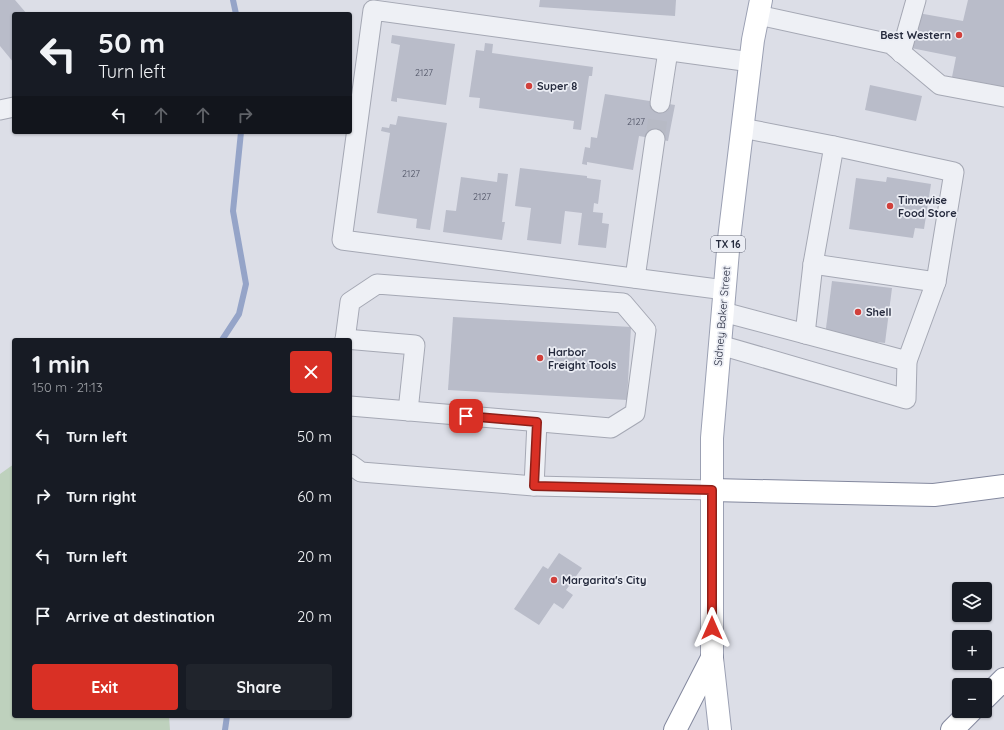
<!DOCTYPE html>
<meta charset="utf-8">
<style>
body{margin:0;font-family:Quicksand,sans-serif;background:#20242c;color:#f1f3f6;height:100vh;display:flex;flex-direction:column;font-size:15px;white-space:nowrap}
*{box-sizing:border-box;margin:0}
p{font-size:13px;color:#9ea1a6}
.icon{flex:none;width:22px;height:22px;fill:none;stroke:currentColor;stroke-width:2;stroke-linecap:round;stroke-linejoin:round}
.map{position:relative;flex:1;overflow:hidden}
.details{position:absolute;left:12px;top:338px;width:340px;height:380px;display:flex;flex-direction:column;background:#171b24;border-radius:4px;box-shadow:0 1px 3px #0004}
.details>*{flex:none}
.banner{position:absolute;left:12px;top:12px;width:340px;height:122px;border-radius:4px;box-shadow:0 1px 3px #0004;background:#171b24;color:#f1f3f6;overflow:hidden}
.fabs{position:absolute;left:952px;top:582px;display:grid;gap:8px}
.fabs a{display:grid;place-items:center;width:40px;height:40px;border-radius:4px;background:#171b24;box-shadow:0 1px 3px #0004;font-size:20px}
.pin{position:absolute;display:grid;place-items:center;width:34px;height:34px;color:#fff;margin:-17px;border-radius:8px;box-shadow:0 2px 6px #0006}
.me{position:absolute;width:44px;margin:-22px;rotate:0deg;stroke-linejoin:round;filter:drop-shadow(0 0 3px #0008)}
.turn{display:flex;align-items:center;gap:14px;height:84px;padding:0 20px;font-size:18px}
.turn .icon{width:52px;height:52px;stroke-width:2.5}
.turn b{display:block;font-size:28px;line-height:34px}
.lanes{display:flex;align-items:center;height:38px;padding:0 20px;background:#0003;justify-content:center;gap:20px;direction:ltr}
.lanes .off{opacity:.35}
.round{display:grid;place-items:center;flex:none;width:42px;height:42px;border-radius:4px;background:#20242c}
.headline{display:flex;align-items:center;justify-content:space-between;height:68px;padding:0 20px}
h1{font-size:24px;font-weight:700;line-height:30px}
.primary-button{display:flex;gap:8px;margin-top:auto;padding:8px 20px}
.primary-button a{flex:1;height:46px;border-radius:4px;background:#d93025;color:#fff;font-size:16px;font-weight:700;line-height:46px;text-align:center}
.primary-button a+a{background:#20242c;color:#f1f3f6}
ul{padding:0;list-style:none}
li{display:flex;align-items:center;gap:12px;height:60px;padding:0 20px}
li div{flex:1}
li b{display:block;font-size:15px}
li em{font-style:normal}
.map>svg:first-child{display:block}
.green{fill:#bed1bd}
.lines{fill:none;stroke-linecap:round;stroke-linejoin:round}
.stream{stroke:#95a4c8;stroke-width:6}
.building{fill:#b9bcc9}
.minor-tunnel{stroke:#b7bac5;stroke-width:19;stroke-dasharray:19 10;stroke-linecap:butt}
.minor-casing{stroke:#a5a8b4;stroke-width:21}
.major-casing{stroke:#9ba0b3;stroke-width:24}
.highway-casing{stroke:#83889e;stroke-width:24}
.minor{stroke:#eef0f5;stroke-width:19}
.major{stroke:#fff;stroke-width:22}
.highway{stroke:#fff;stroke-width:22}
.route-casing{stroke:#8d1f18;stroke-width:10}
.route{stroke:#d93025;stroke-width:7}
.poi-dot{fill:#d1403b;stroke:#ebedf4;stroke-width:1.5}
.labels{text-anchor:middle;dominant-baseline:central;stroke-width:3.5;stroke-linejoin:round;paint-order:stroke}
.number-label{font-size:9px;fill:#4a4e60}
.shield{fill:#ebedf4;stroke:#606474;stroke-width:1}
.shield-label{font-size:10px;font-weight:bold;fill:#252a3d}
.poi-label{font-size:11px;font-weight:bold;fill:#252a3d;stroke:#ebedf4;text-anchor:start}
.street-label{font-size:11px;fill:#252a3d;stroke:#ebedf4}
</style>
<div class="map">
<svg width="1004" height="730" viewBox="0 0 1004 730">
<rect width="100%" height="100%" fill="#dcdee7"/>
<polygon class="green" points="14,464 14,716 169,716 170,730 0,730 0,474"/>
<g class="lines">
<g class="stream">
<polyline points="233,0 236,14"/>
<polyline points="222,340 239,314 246,284 233,211 241,132"/>
<polyline points="225,730 227,716"/>
</g>
</g>
<g class="building">
<polygon points="0,0 15,0 27,14 14,14 14,63 0,46"/>
<polygon points="540,0 676,0 675,16 539,7"/>
<polygon points="968,0 1004,0 1004,92 951,82 956,57 911,48 918,13 963,21"/>
<polygon points="392,35 455,44 446,105 397,98 397,102 391,101 400,45 391,43"/>
<polygon points="485,43 493,44 492,53 593,67 592,76 589,76 581,130 573,129 574,121 479,108 480,98 469,97 476,50 484,51"/>
<polygon points="870,85 922,96 916,121 865,110"/>
<polygon points="605,94 675,105 668,141 639,136 633,170 587,162 587,165 582,164 585,147 590,148 591,137 597,138"/>
<polygon points="398,116 447,123 430,230 416,228 417,219 377,213 390,133 381,131 382,127 389,128 390,124 396,125"/>
<polygon points="520,168 587,176 587,178 601,180 598,204 594,203 593,212 603,213 602,223 609,224 606,248 578,245 582,213 565,211 561,244 527,240 531,208 515,206"/>
<polygon points="498,173 508,174 502,222 505,222 502,240 443,232 446,210 456,211 461,177 497,182"/>
<polygon points="887,177 931,184 924,229 915,228 913,238 849,229 856,178 886,182"/>
<polygon points="832,281 892,288 885,343 825,336"/>
<polygon points="453,317 631,327 627,400 448,390"/>
<polygon points="559,553 582,568 566,590 573,595 563,609 554,603 539,625 514,609 543,566 548,569"/>
</g>
<g class="lines">
<polyline class="minor-tunnel" points="655,139 660,103"/>
<g class="minor-casing">
<g id="minor">
<polyline points="758,15 891,44 940,85 1004,97"/>
<polyline points="901,53 916,0"/>
<polyline points="660,103 668,51"/>
<polyline points="0,110 14,107"/>
<polyline points="813,264 936,282"/>
<polyline points="635,278 655,139"/>
<polyline points="725,290 342,240 373,10 751,62"/>
<polyline points="723,312 907,361"/>
<polyline points="805,334 813,264 834,146"/>
<polyline points="345,339 415,345 408,411"/>
<polyline points="345,340 350,302 377,284 623,303 646,330 635,413 611,428 350,406"/>
<polyline points="720,345 906,399 907,361 936,282 954,172 834,146 742,128"/>
<polyline points="350,464 361,472 534,486 712,490"/>
<polyline points="534,486 537,422"/>
</g>
</g>
<g class="major-casing">
<polyline id="major" points="720,730 712,658 712,438 729,239 753,40 761,0"/>
</g>
<g class="highway-casing">
<g id="highway">
<polyline points="712,490 934,495 1004,486"/>
<polyline points="985,698 1004,679"/>
<polyline points="675,730 712,658"/>
<polyline points="952,730 971,711"/>
</g>
</g>
<use href="#minor" class="minor"/>
<use href="#major" class="major"/>
<use href="#highway" class="highway"/>
</g>
<g class="lines">
<g class="route-casing">
<polyline id="route" points="466,416 537,422 534,486 712,490 712,628"/>
</g>
<use href="#route" class="route"/>
</g>
<g class="poi-dot">
<circle cx="959" cy="35" r="4"/>
<circle cx="529" cy="86" r="4"/>
<circle cx="890" cy="206" r="4"/>
<circle cx="858" cy="312" r="4"/>
<circle cx="540" cy="358" r="4"/>
<circle cx="554" cy="580" r="4"/>
</g>
<g class="labels">
<g class="number-label">
<text x="424" y="72">2127</text>
<text x="636" y="121">2127</text>
<text x="411" y="173">2127</text>
<text x="482" y="196">2127</text>
</g>
<rect class="shield" x="711" y="236" width="34" height="16" rx="3"/>
<g class="shield-label">
<text x="728" y="244">TX 16</text>
</g>
<g class="poi-label">
<text x="951" y="35" text-anchor="end">Best Western</text>
<text x="537" y="86">Super 8</text>
<text x="898" y="200">Timewise<tspan x="898" dy="13">Food Store</tspan></text>
<text x="866" y="312">Shell</text>
<text x="548" y="352">Harbor<tspan x="548" dy="13">Freight Tools</tspan></text>
<text x="562" y="580">Margarita's City</text>
</g>
<g class="street-label">
<text transform="translate(722 316) rotate(-85)">Sidney Baker Street</text>
</g>
</g>
</svg>
<div class="fabs">
<a><svg class="icon" aria-label="layers" viewBox="0 0 24 24"><path d="M12 4l9 5-9 5-9-5zM3 14l9 5 9-5"/></svg></a>
<a>+</a>
<a>−</a>
</div>
<div class="pin" style="left:466px;top:416px;background:#d93025"><svg class="icon" aria-label="arrive" viewBox="0 0 24 24"><path d="M6 21V4h12l-3 4 3 4H6"/></svg></div>
<svg class="me" style="left:712px;top:628px" viewBox="-20 -20 40 40"><path d="M0-17L14 15 0 8-14 15z" fill="#d93025" stroke="#fff" stroke-width="4"/></svg>
<div class="banner">
<div class="turn"><svg class="icon" aria-label="left" viewBox="0 0 24 24"><path d="M17 20v-9H6M10 6l-5 5 5 5"/></svg><div><b>50 m</b>Turn left</div></div>
<div class="lanes"><svg class="icon" aria-label="left" viewBox="0 0 24 24"><path d="M17 20v-9H6M10 6l-5 5 5 5"/></svg><svg class="icon off" aria-label="ahead" viewBox="0 0 24 24"><path d="M12 20V5M6 11l6-6 6 6"/></svg><svg class="icon off" aria-label="ahead" viewBox="0 0 24 24"><path d="M12 20V5M6 11l6-6 6 6"/></svg><svg class="icon off" aria-label="right" viewBox="0 0 24 24"><path d="M7 20v-9h11M14 6l5 5-5 5"/></svg></div>
</div>
<section class="details">
<div class="headline"><div><h1>1 min</h1><p>150 m · 21:13</p></div><a class="round" style="background:#d93025;color:#fff"><svg class="icon" aria-label="close" viewBox="0 0 24 24"><path d="M6 6l12 12M18 6L6 18"/></svg></a></div>
<ul>
<li><svg class="icon" aria-label="left" viewBox="0 0 24 24"><path d="M17 20v-9H6M10 6l-5 5 5 5"/></svg><div><b>Turn left</b></div><em>50 m</em></li>
<li><svg class="icon" aria-label="right" viewBox="0 0 24 24"><path d="M7 20v-9h11M14 6l5 5-5 5"/></svg><div><b>Turn right</b></div><em>60 m</em></li>
<li><svg class="icon" aria-label="left" viewBox="0 0 24 24"><path d="M17 20v-9H6M10 6l-5 5 5 5"/></svg><div><b>Turn left</b></div><em>20 m</em></li>
<li><svg class="icon" aria-label="arrive" viewBox="0 0 24 24"><path d="M6 21V4h12l-3 4 3 4H6"/></svg><div><b>Arrive at destination</b></div><em>20 m</em></li>
</ul>
<div class="primary-button"><a>Exit</a><a>Share</a></div>
</section>
</div>
